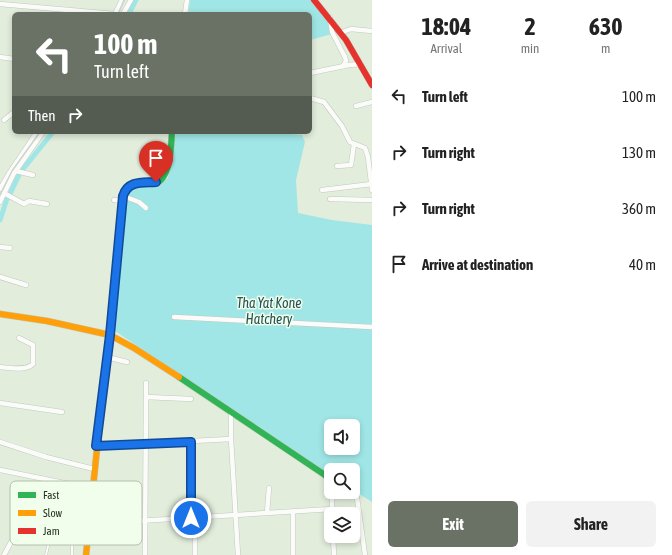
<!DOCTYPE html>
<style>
body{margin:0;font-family:"Asap Condensed",sans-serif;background:#f2f2f2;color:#222;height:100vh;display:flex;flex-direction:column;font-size:15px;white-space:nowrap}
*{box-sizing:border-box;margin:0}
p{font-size:13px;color:#767676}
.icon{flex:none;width:22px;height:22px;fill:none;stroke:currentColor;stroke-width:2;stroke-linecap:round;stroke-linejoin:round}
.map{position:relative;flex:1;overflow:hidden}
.panel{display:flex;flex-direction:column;background:#fff;width:300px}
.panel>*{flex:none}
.banner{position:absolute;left:12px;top:12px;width:300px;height:122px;border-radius:6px;box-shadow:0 2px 6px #0003;background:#697264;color:#fff;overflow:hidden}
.tools{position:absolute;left:324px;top:419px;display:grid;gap:8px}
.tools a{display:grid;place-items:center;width:36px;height:36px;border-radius:6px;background:#fff;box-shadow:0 2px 6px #0003;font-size:20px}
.pin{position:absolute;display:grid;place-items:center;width:34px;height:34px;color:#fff;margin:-41px -17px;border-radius:50% 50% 50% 0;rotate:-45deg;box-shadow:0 0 4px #0007}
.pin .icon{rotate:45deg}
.me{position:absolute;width:44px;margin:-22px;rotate:0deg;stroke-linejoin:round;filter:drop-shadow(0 0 3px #0008)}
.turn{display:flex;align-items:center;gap:14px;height:84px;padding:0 16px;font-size:18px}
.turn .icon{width:52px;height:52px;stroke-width:2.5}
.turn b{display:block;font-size:28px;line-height:34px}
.then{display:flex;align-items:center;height:38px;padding:0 16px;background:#0003;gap:8px;font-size:15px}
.eta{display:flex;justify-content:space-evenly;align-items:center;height:68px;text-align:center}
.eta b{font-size:24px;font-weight:700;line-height:28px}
.button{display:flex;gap:8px;margin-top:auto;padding:8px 16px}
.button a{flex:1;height:46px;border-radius:6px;background:#697264;color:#fff;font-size:16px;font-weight:700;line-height:46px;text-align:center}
.button a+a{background:#f2f2f2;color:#222}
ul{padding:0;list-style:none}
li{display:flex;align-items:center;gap:12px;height:56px;padding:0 16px}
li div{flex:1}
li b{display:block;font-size:15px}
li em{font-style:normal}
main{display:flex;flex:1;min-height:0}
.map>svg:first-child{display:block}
.water{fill:#a0e6e6;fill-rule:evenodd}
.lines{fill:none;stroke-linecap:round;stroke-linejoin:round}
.canal{stroke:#a0e6e6;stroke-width:5}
.lane-casing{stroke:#c1cabd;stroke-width:3}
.street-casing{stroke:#c1cabd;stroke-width:5.5}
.fast-casing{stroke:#c1cabd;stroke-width:7}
.slow-casing{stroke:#c1cabd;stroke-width:7}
.jam-casing{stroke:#c1cabd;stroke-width:7}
.lane{stroke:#fbfcfa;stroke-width:2}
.street{stroke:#fbfcfa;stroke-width:4.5}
.fast{stroke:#30b455;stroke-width:6}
.slow{stroke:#ff9f0a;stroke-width:6}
.jam{stroke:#e5322d;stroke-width:6}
.rail{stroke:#d0d3ce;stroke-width:1.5}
.route-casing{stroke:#114b97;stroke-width:10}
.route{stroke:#1a73e8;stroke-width:7}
.labels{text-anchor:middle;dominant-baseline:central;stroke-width:3;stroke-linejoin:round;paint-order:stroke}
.water-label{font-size:14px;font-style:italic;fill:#265255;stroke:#f1feeb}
.key{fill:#f1feeb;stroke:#b5c0af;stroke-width:1}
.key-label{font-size:11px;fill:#283024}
</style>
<main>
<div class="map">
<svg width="372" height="555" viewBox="0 0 372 555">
<rect width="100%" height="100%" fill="#e2eddc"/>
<g class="water">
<polygon points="190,0 313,0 325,11 332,34 310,40 310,14 188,14"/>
<path d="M176,132H272L302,135L305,142L296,180L298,213L332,220L372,225V502L353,490V470H331V475L115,331C117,308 119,285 120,263C122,242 120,201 134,185L162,182L168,178ZM331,426H353V448H331Z"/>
</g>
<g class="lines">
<g class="canal">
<polyline points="129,14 136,0"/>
<polyline points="23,169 53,132"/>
<polyline points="10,194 19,175"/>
<polyline points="0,220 7,199"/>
</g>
<g class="lane-casing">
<polyline id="lane" points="46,555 49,542 55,539 72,541 72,555"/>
</g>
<g class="street-casing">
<g id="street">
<polyline points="0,4 114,14"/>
<polyline points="115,14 122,0"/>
<polyline points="123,14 131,0"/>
<polyline points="185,14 187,0"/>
<polyline points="330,18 332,32 345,57 346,61 343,66"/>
<polyline points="340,33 351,29 372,31"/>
<polyline points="0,57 14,59"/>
<polyline points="310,73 349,65 361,64"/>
<polyline points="310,98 324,102 342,126 350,142 365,148 368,157 372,190"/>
<polyline points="356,106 372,102"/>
<polyline points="4,120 14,112"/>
<polyline points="337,166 351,165 354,144"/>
<polyline points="16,171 33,175"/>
<polyline points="0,189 10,172 37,132"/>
<polyline points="322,190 372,184"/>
<polyline points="4,193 24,204 29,201 47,204"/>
<polyline points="123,196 139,202 146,208"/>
<polyline points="330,199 372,200"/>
<polyline points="114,200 123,201"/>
<polyline points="0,202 13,175 43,132"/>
<polyline points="0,247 10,248"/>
<polyline points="0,277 26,285"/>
<polyline points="174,317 372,327"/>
<polyline points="107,357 127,362"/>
<path d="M0,367C9,368 26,371 33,364V345L19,338"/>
<polyline points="146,397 146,383"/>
<polyline points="0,403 62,412"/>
<polyline points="231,411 231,439 238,555"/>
<polyline points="0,442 46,457 94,469"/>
<polyline points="191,442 191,518"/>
<polyline points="96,446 231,439"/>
<polyline points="0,470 79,486"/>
<polyline points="332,492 332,514"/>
<polyline points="357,498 365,555"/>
<polyline points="267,513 269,488"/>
<polyline points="89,524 332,509"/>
<polyline points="333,536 334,555"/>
<polyline points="4,555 17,531 26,530"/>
<polyline points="145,555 146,397 191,399"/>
<polyline points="195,555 195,517"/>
<polyline points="293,555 293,512"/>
</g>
</g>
<g class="fast-casing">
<g id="fast">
<path d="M121,218C122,211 121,203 123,196C129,172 150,191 161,180C171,169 171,146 172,132"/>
<polyline points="179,377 325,475 331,483"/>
</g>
</g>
<g class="slow-casing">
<g id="slow">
<polyline points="0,314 47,321 110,335 134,348 179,377"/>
<polyline points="86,555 121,218"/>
</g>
</g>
<g class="jam-casing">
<polyline id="jam" points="314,0 346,40 372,85"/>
</g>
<use href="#lane" class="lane"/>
<use href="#street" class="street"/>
<use href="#fast" class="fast"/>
<use href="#slow" class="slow"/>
<use href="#jam" class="jam"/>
<g class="rail">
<polyline points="118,14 124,0"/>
<polyline points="0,195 12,171 40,132"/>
</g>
</g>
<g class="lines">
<g class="route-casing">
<path id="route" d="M156,182C143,183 128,180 123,196L110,335L96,446L191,442V518"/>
</g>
<use href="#route" class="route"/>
</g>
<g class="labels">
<g class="water-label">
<text x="269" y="303">Tha Yat Kone<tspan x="269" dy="16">Hatchery</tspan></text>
</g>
</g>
<rect x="10" y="481" width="132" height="64" rx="6" class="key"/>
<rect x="18" y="492" width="18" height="6" fill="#30b455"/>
<rect x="18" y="510" width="18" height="6" fill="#ff9f0a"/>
<rect x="18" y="528" width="18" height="6" fill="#e5322d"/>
<g class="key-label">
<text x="43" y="499">Fast</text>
<text x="43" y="517">Slow</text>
<text x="43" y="535">Jam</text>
</g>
</svg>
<div class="tools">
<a><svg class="icon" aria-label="sound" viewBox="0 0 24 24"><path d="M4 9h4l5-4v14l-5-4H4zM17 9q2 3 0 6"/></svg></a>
<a><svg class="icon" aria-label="search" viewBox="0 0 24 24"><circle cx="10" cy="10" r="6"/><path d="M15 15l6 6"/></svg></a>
<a><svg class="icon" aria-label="layers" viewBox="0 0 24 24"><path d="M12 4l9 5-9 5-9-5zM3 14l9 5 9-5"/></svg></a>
</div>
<div class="pin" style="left:156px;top:182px;background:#d93025"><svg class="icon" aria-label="arrive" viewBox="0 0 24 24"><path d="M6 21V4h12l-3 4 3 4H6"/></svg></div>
<svg class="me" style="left:191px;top:518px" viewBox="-20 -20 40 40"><circle r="17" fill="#1a73e8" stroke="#fff" stroke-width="3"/><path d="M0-11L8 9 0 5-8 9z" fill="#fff"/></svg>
<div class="banner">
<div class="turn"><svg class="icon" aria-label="left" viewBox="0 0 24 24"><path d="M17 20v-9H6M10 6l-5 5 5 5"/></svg><div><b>100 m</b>Turn left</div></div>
<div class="then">Then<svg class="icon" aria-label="right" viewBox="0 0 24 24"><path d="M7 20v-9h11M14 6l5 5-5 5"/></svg></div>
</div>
</div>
<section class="panel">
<div class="eta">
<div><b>18:04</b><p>Arrival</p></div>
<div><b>2</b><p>min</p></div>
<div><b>630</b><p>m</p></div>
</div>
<ul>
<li><svg class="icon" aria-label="left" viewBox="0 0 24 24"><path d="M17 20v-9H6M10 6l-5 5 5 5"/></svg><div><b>Turn left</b></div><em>100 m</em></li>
<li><svg class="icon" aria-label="right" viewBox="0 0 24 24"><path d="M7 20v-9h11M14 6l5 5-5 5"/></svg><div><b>Turn right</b></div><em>130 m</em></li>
<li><svg class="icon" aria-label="right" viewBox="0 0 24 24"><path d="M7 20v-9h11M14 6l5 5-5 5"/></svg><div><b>Turn right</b></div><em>360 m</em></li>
<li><svg class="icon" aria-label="arrive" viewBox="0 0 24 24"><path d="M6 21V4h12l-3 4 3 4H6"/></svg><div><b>Arrive at destination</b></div><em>40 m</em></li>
</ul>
<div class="button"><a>Exit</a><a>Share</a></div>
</section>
</main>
